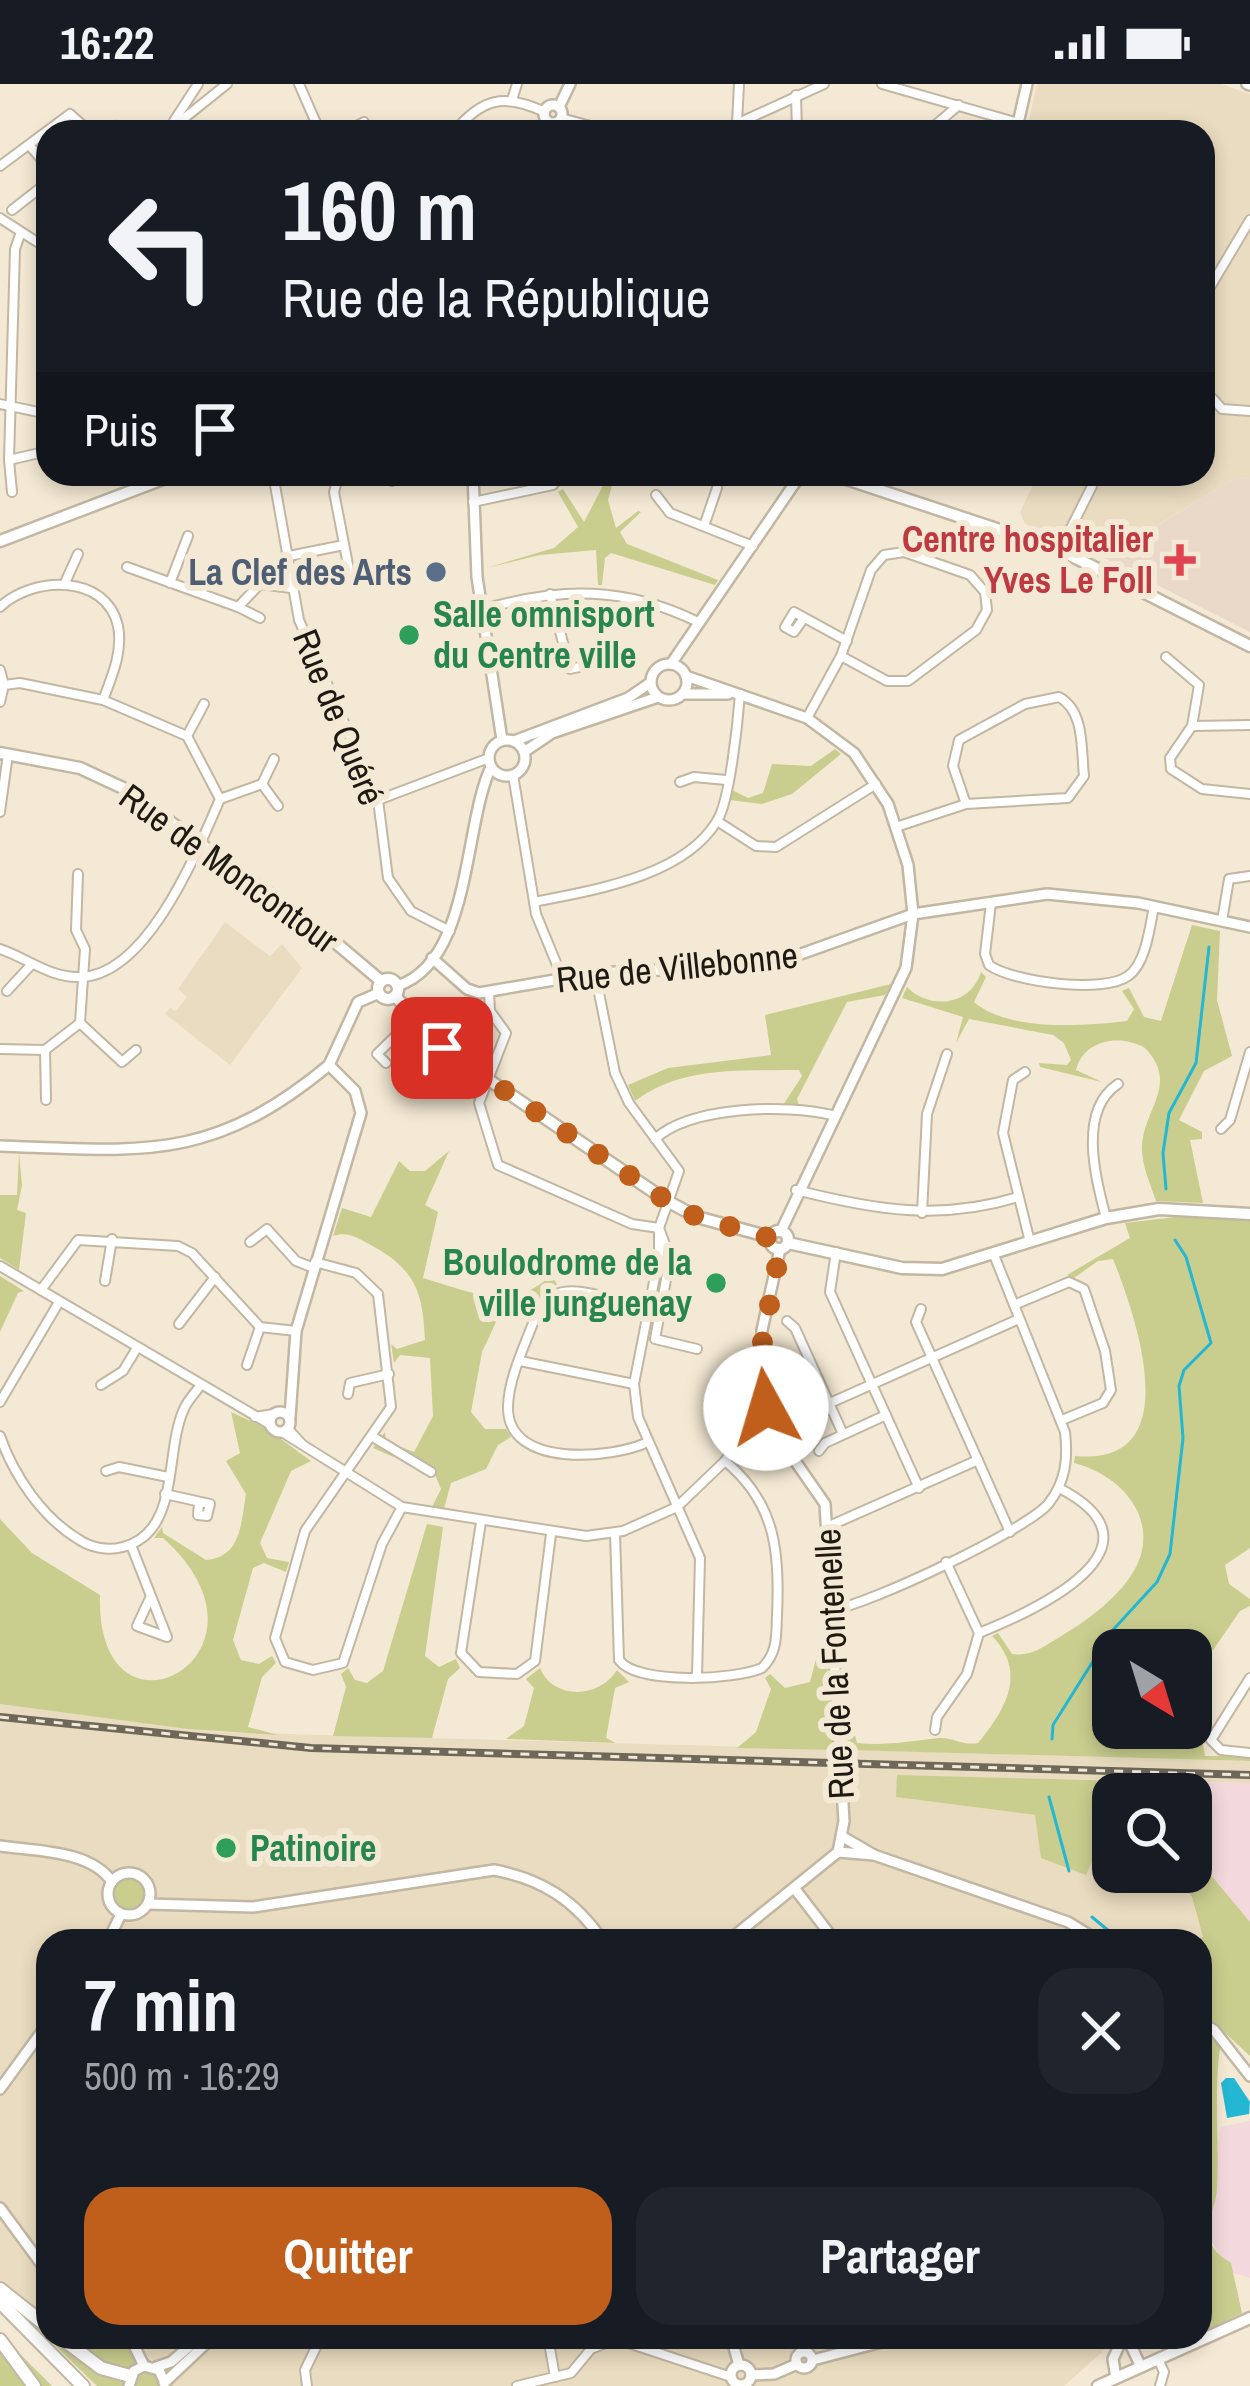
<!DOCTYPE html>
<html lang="fr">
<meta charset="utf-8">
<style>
body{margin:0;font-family:"Archivo Narrow",sans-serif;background:#20242c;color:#f1f3f6;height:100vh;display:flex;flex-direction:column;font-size:45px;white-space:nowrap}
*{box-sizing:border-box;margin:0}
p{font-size:39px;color:#9ea1a6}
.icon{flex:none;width:66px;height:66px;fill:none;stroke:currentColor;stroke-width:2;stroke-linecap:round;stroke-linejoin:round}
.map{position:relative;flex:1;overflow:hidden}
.panel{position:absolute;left:36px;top:1845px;width:1176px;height:420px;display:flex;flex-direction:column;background:#171b24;border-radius:36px;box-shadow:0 6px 18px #0003}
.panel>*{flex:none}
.hud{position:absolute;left:36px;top:36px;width:1179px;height:366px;border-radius:36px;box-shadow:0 6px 18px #0003;background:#171b24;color:#f1f3f6;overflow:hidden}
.needle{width:78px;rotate:142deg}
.buttons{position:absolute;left:1092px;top:1545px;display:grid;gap:24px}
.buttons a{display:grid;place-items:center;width:120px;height:120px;border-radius:24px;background:#171b24;box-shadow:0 6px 18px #0003;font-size:60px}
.pin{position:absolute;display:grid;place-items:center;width:102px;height:102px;color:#fff;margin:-51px;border-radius:24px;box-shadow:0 6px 18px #0006}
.me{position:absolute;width:132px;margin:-66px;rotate:354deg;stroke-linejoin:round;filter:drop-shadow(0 0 9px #0008)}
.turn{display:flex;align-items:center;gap:42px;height:252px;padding:0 48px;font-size:54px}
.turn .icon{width:156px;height:156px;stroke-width:2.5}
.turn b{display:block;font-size:84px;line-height:102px}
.then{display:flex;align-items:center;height:114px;padding:0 48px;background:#0003;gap:24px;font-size:45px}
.round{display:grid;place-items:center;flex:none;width:126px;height:126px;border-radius:36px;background:#20242c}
.headline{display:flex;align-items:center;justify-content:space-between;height:204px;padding:0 48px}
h1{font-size:72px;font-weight:700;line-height:90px}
.primary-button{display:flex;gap:24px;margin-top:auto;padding:24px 48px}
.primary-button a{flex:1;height:138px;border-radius:36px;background:#c05f1c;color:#fff;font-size:48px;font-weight:700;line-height:138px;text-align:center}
.primary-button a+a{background:#20242c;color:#f1f3f6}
.status{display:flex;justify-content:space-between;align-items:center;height:84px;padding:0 60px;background:#171b24;direction:ltr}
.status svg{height:33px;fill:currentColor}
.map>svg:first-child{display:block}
.built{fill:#eadcc0}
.industrial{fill:#f3d9dd}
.medical{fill:#ead9c8}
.green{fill:#c9ce8e}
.water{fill:#23b7d3}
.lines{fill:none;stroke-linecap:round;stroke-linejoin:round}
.stream{stroke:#23b7d3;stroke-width:3}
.minor-casing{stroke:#c1b7a3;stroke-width:12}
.tertiary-casing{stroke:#c1b7a3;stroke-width:14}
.secondary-casing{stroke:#c1b7a3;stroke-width:15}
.trunk-casing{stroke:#c1b7a3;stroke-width:16}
.minor{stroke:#fff;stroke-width:8}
.tertiary{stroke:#fff;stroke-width:9}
.secondary{stroke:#fff;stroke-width:10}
.trunk{stroke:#fff;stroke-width:12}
.rail-casing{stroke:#6e685b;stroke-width:8}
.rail{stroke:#f4e9d4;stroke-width:3;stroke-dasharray:9;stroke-linecap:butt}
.route{stroke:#c05f1c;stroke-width:21;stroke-dasharray:0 37.8}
.health-dot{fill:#e0444e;stroke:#f4e9d4;stroke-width:4.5}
.service-dot{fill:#5c6f8a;stroke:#f4e9d4;stroke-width:4.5}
.leisure-dot{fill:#2e9e5b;stroke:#f4e9d4;stroke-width:4.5}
.labels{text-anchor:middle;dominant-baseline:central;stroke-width:12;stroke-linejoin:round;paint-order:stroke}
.health-label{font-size:36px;font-weight:bold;fill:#be3a42;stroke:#f4e9d4;text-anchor:end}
.service-label{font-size:36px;font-weight:bold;fill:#4e5e75;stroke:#f4e9d4;text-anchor:end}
.leisure-label{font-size:36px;font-weight:bold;fill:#27864d;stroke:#f4e9d4;text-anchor:start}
.street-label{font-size:36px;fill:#1e1a13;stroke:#f4e9d4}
</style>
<div class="status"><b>16:22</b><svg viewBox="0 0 49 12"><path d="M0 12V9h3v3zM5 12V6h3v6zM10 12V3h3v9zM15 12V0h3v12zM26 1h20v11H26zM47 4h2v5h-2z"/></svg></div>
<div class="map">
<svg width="1250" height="2302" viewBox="0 0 1250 2302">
<rect width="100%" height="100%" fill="#f4e9d4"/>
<g class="built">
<polygon points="1037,0 1221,0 1250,10 1250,394 1235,395 1137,453 1104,443 1090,467 1025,440 1020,428 1032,403 1023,390 1203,390 1203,48 1026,48"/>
<polygon points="225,838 270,872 282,860 302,884 230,981 165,930 170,924 176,927 187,913 178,905"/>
<polygon points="0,1620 219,1648 1250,1677 1250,1699 897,1692 897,1713 1035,1731 1085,1791 1103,1756 1113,1759 1113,1788 1171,1788 1192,1813 1203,1854 1188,1857 48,1857 48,2234 0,2196"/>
<polygon points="117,2253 1136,2253 1110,2261 1064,2302 174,2302 154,2277"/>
</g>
<g class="industrial">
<polygon points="1126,1697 1250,1699 1250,1838 1191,1767 1191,1710 1126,1710"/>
<polygon points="1250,2037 1250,2194 1230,2188 1209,2153 1220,2043"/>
</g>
<polygon class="medical" points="1250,394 1250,548 1090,467 1103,443 1137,443 1138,453 1235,395"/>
<g class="green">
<polygon points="609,390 615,390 608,416 616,444 638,427 641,428 620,448 627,460 718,496 715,501 611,469 605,474 602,501 598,501 596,466 540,471 486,484 554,464 578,443 558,408 563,405 584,438"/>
<polygon points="835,665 841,670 792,710 762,720 730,716 732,706 748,714 763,709 772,680 811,682"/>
<path d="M1192,841L1220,847L1217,916L1232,972L1204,987L1179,1036L1202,1048V1055L1190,1056L1203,1119L1156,1117C1150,1099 1141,1080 1142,1061C1145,1023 1179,1000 1145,964C1121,950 1084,955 1076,986L1102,998L1040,983L1039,979L1067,981L1071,976L1064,959L1053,951L969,935L956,959L963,933L902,914L907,903C931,927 971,921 981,888L986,893L974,918C1009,948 1084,942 1127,937L1134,925L1122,907L1129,904L1144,933L1161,937Z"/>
<path d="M891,900L885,911L847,918L797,1015L799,1021H783L802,992L799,986C742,987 683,981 635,1017L628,1001L668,984L771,971L765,931Z"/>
<path d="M449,1067L425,1121L438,1128L423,1194C467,1207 513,1229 551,1191L557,1200L530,1224L524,1216L506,1217L482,1268L471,1328L485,1345H506L511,1353L498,1361L486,1385L451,1399L444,1425L432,1423L441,1405L435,1391L373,1364L385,1348L386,1357L414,1368L433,1332L430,1274L400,1271L394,1279L391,1260L397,1265L425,1256C423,1206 414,1184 369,1160C356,1153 347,1147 333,1152L342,1124L371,1133L399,1077L410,1087H425Z"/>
<polygon points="19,1069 22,1101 17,1126 26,1129 19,1186 0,1174 0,1111 17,1111"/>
<path d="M1184,1132L1250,1137V1464L1225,1481L1229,1500L1250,1515V1522L1240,1527L1191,1598V1566H1113V1644L1201,1649L1205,1672H1250V1677L847,1666L846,1616L857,1659C887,1662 910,1657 939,1654C954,1653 961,1662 978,1659C1005,1626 1028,1589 992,1552L998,1549L1012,1570C1032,1573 1046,1561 1063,1551C1088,1536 1116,1515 1132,1490C1164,1439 1123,1391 1074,1379L1075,1372C1189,1383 1136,1233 1113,1175L1098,1177L1074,1194L1067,1191L1130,1154L1125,1139Z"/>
<polygon points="0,1192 24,1207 18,1209 0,1248"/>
<path d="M231,1328L266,1344L311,1377L291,1387L260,1459L267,1474L289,1478L286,1488L264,1479L253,1484L233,1556L241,1576L259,1580L272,1572L276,1579L262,1593L248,1643L278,1651L188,1645L0,1620V1435L32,1469L100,1511C95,1676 294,1571 163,1454H154L162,1443L163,1449L206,1476C242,1473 241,1438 246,1410L226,1377L240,1369Z"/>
<polygon points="427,1440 443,1443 425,1572 439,1583 456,1575 460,1584 448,1595 432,1654 333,1652 346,1603 341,1590 348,1584 355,1596 367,1599 383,1587"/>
<polygon points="819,1564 825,1564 837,1666 737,1664 756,1648 771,1605 765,1594 770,1590 785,1604 810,1598"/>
<path d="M540,1584C553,1616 599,1615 617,1586L629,1598L615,1604L606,1654L616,1659L506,1655L524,1642L534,1604L526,1595Z"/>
<polygon points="897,1691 1126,1697 1126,1710 1113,1710 1113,1759 1102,1757 1086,1791 1041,1774 1035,1731 896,1713"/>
<path d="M1191,1767L1250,1838V1972L1223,1947C1212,1999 1220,2052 1217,2105C1216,2121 1207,2135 1209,2151C1210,2165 1220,2172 1231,2179L1242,2229L1200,2249V1994L1209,1933L1200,1928V1857H1188L1203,1853L1192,1813L1171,1788H1191Z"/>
<circle cx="130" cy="1810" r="17"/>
<path d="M33,2222L48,2234V2253C113,2253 131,2248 174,2302H97L29,2236Z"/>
<polygon points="7,2257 52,2302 0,2302 0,2260"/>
</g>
<polygon class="water" points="1226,1994 1234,1994 1250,2018 1249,2030 1227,2034 1221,1999"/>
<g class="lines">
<g class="stream">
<polyline points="1166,1105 1163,1069 1169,1029 1196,979 1209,863"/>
<polyline points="1052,1655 1053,1641 1112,1547 1157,1498 1170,1470 1183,1354 1179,1302 1184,1286 1211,1259 1186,1173 1175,1156"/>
<polyline points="1049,1713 1069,1787"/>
<polyline points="1092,1833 1121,1857"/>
<polyline points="1200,1917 1206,1936"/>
<polyline points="1200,1979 1204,1946"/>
<polyline points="1200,1986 1207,2018 1200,2094"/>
<polyline points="1153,2256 1154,2253"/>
</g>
<g class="minor-casing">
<g id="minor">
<polyline points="299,0 320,48"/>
<polyline points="882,0 1018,39"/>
<polyline points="796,11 797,48"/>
<polyline points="512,16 517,0"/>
<polyline points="561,34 613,48"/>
<polyline points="174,37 198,0"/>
<polyline points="737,39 739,0"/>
<polyline points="109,48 116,42 124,48"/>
<polyline points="167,48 227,0"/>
<polyline points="344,48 364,38"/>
<path d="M454,48C482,14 504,9 545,28"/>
<polyline points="719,48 824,0"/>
<polyline points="927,48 959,21"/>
<polyline points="29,61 48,83"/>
<polyline points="0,82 70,30 90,48"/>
<polyline points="12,126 48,98"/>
<polyline points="0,134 48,165"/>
<polyline points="21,148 15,165 9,376 48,367"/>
<polyline points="1203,215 1250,136"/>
<polyline points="1203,304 1222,325 1250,327"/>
<polyline points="0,320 48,330"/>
<polyline points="9,376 12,408"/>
<polyline points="273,390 299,536 378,716 388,794 411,827 450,847"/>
<polyline points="339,390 334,408 350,491"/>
<polyline points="390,390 392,397"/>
<polyline points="656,411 670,429 753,462"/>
<polyline points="473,418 553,401 561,390"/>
<polyline points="704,442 717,404"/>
<polyline points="1060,466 1098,390"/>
<polyline points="284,473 344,461"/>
<polyline points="127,483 238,523 260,500 291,504"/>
<polyline points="170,499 188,452"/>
<polyline points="64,501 78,470"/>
<polyline points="550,510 570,585 598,579"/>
<path d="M0,523C32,492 106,489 118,542C123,568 112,592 103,616"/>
<polyline points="238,523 260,534"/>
<path d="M484,525C561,503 625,502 698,538"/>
<polyline points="804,534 794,548 785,543 794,528 847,557"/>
<polyline points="1166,573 1199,601 1192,642 1170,674 1171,685 1202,705 1250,710"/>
<polyline points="0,586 4,601"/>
<path d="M0,618L4,601L20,599L103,616L187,652L220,715C197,768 147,892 80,893C50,894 27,874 0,865"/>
<polyline points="807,634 841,572 871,486 884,471 904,468 970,491 985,508 987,526 976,546 908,597 887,597 841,572"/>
<polyline points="1192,642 1250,641"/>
<polyline points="187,652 204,620"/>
<polyline points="513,691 536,830 562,893"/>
<polyline points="680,698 694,693 726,696"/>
<polyline points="262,700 274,675"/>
<polyline points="220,715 262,700 278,722"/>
<polyline points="378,716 489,674"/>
<polyline points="0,728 8,670"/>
<polyline points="717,737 756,762 776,763 876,700"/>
<path d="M899,742L966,720L1068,714L1084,692C1081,665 1085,627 1059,613L1025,620L959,656L953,682L966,720"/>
<polyline points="78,790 76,846 85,865 80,939 122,978 136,966"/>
<path d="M534,818C593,806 683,793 717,737C730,717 738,636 740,610"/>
<path d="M991,819L985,870L989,881C1012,898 1104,910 1128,892C1146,880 1150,842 1154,822"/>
<polyline points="1222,837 1229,795 1250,792"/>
<polyline points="595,889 615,989 629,1019 679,1087 659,1144 659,1172 634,1300 638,1333 700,1474 697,1592"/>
<polyline points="7,907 32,880"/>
<polyline points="489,908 490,927 506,949 479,1019 498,1081 632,1140 659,1144 670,1174 655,1255 697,1265"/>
<polyline points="0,965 45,966"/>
<polyline points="386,979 377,970 414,934"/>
<polyline points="1025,988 1013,996 1003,1049 1030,1158"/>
<polyline points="46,1016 45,966 80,939"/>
<polyline points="1221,1045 1230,1036 1250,968"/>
<path d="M655,1055C691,1022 786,1020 832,1031"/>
<path d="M796,1106C875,1126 940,1137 1018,1113"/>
<polyline points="922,1129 927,1030 947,970"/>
<path d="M1106,1134C1096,1095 1077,1027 1118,1000"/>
<polyline points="250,1158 267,1145 296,1177 314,1184"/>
<polyline points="836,1168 830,1208 919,1404"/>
<polyline points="315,1178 356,1189 378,1210 391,1323 305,1447 275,1554 285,1578 313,1586 343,1579 382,1460 402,1423"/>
<polyline points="0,1182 271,1341"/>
<polyline points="105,1197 112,1155"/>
<polyline points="41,1206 78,1156 178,1162 192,1169 260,1243 296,1247"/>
<polyline points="1014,1221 1069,1198 1084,1205 1105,1267 1111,1306 1103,1319 1062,1336"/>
<polyline points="921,1225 916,1238 1010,1448"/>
<path d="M647,1226C615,1218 562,1190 539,1223C529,1253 509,1290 508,1322C506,1385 612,1375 648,1358"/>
<polyline points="787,1237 795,1244 843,1350"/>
<polyline points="179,1240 215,1193"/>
<polyline points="520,1277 634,1300"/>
<polyline points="247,1281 260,1243"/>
<polyline points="101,1301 123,1287 137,1264"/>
<polyline points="348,1310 350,1299 389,1290"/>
<polyline points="0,1318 59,1218"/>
<polyline points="830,1319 1019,1235"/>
<polyline points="255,1333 274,1330"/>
<polyline points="288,1345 302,1360"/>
<polyline points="744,1347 759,1339"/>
<polyline points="282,1348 402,1423 586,1452 623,1447 677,1423 725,1377 755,1334"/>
<path d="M0,1352C14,1392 42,1433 78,1455C91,1464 108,1467 123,1463C181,1448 164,1368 184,1325C187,1317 195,1309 200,1302"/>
<polyline points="373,1353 431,1388"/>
<polyline points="819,1367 825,1359 886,1331"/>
<polyline points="106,1387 119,1383 168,1393"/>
<polyline points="165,1410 210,1420 207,1432 198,1431 199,1419"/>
<polyline points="481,1438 461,1569 479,1588 517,1590 535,1577 551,1450"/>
<polyline points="827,1443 978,1376"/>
<path d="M615,1449L619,1576C637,1601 735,1596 762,1584C778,1568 776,1552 777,1531C780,1469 776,1419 725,1377"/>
<polyline points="131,1461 167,1553 137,1542 151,1512"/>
<path d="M831,1526C866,1522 1029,1445 1049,1419C1066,1397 1068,1374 1065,1348L994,1171"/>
<path d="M979,1549C1041,1524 1172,1462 1059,1404"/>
<polyline points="1250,1594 1211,1656 1221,1666 1250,1669"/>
<polyline points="935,1646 937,1633 967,1590 979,1549 946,1478"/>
<polyline points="548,2253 555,2293"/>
<polyline points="1158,2275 1164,2288 1160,2302"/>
<polyline points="307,2302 305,2286 321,2253"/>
<polyline points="517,2302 571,2289 591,2265 616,2255 731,2293"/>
</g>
</g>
<g class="tertiary-casing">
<g id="tertiary">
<polyline points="1247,0 1250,1"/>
<circle cx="553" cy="30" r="9"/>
<polyline points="559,23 570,0"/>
<polyline points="1016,48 1027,0"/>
<polyline points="473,390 477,493 502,656"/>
<circle cx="669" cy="598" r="18"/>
<polyline points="671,580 801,390"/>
<polyline points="686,592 807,634 854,669 888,720 908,781 913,830 906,884 781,1147"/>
<polyline points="683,610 728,610"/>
<circle cx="507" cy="674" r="18"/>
<polyline points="514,657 628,614 650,599"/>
<polyline points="524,668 552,649 658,613"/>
<polyline points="432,874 467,905 479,909 595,889 770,881 913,830 1047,810 1138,819 1250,843"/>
<path d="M397,902C472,878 463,742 491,683"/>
<polyline points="329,981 358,918 379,909"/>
<path d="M0,1062C142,1067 211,1079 329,981"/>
<polyline points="762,1323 762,1246 780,1165"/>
<circle cx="763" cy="1332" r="8"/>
<circle cx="280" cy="1338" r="10"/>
<polyline points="290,1333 296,1247 361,1029 355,1007 329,981"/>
<polyline points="768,1338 825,1420 844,1737 838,1768"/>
<path d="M0,1762C35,1767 91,1766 112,1798"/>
<polyline points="838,1768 874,1771 843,1753"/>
<polyline points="874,1771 1068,1838 1099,1857"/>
<circle cx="129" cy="1810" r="21"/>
<polyline points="795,1805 835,1857"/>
<path d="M148,1820L253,1823L494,1786C542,1795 575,1816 603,1857"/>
<polyline points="108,1857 121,1830"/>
<polyline points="728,1857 838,1768"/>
<polyline points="1200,1938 1214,1946 1250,1992"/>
<polyline points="0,2005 48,1939"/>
<polyline points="0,2124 48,2189"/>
<polyline points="130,2253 144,2282"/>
<polyline points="731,2253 739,2281"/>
<polyline points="1127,2253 1141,2283"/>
<circle cx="804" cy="2276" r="8"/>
<polyline points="813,2276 901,2253"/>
<circle cx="741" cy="2291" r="10"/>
<polyline points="156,2283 171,2278 200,2253"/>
<polyline points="751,2291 774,2290 797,2280"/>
<polyline points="1116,2294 1113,2275 1123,2253"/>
<polyline points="164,2299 213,2253"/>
<polyline points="129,2302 134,2287 144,2282 159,2286 164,2297"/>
</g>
</g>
<g class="secondary-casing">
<g id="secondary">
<polyline points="831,390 1060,466 1250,562"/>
<polyline points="0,457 176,390"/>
<polyline points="0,669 80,684 125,705 330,854 381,897"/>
<circle cx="388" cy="905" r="10"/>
<polyline points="395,912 442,964 667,1117 697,1133 770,1153"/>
<circle cx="779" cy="1156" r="9"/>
<polyline points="788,1159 902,1184 942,1185 1106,1134 1159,1125 1250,1130"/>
<polyline points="1098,2302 1250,2234"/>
</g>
</g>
<g class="trunk-casing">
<g id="trunk">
<polyline points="0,2205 48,2243"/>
<polyline points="0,2218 83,2302"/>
<polyline points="60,2253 101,2284 130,2292"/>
<polyline points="0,2256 34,2302"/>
</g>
</g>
<use href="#minor" class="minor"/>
<use href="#tertiary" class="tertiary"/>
<use href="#secondary" class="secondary"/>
<use href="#trunk" class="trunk"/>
<g class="rail-casing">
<polyline id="rail" points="0,1633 311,1664 1250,1691"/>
</g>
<use href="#rail" class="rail"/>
</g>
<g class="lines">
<polyline class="route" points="442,964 667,1117 697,1133 770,1154 780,1166 759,1276 766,1324"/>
</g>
<path class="health-dot" d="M1174 458h12v12h12v12h-12v12h-12v-12h-12v-12h12z"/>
<circle class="service-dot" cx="436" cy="488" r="12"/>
<g class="leisure-dot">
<circle cx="409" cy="551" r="12"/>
<circle cx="716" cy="1199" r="12"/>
<circle cx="226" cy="1764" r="12"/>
</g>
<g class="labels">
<g class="health-label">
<text x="1153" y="455">Centre hospitalier<tspan x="1153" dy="41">Yves Le Foll</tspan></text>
</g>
<g class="service-label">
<text x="412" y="488">La Clef des Arts</text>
</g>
<g class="leisure-label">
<text x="433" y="530">Salle omnisport<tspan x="433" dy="41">du Centre ville</tspan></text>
<text x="692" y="1178" text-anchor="end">Boulodrome de la<tspan x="692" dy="41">ville junguenay</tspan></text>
<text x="250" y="1764">Patinoire</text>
</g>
<g class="street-label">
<text transform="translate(339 633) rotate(68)">Rue de Quéré</text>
<text transform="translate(229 784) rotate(36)">Rue de Moncontour</text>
<text transform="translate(677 883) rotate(-6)">Rue de Villebonne</text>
<text transform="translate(834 1580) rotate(-93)">Rue de la Fontenelle</text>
</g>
</g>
</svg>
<div class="buttons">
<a><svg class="needle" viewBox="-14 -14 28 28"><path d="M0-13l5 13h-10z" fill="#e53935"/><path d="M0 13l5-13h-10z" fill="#9ea1a6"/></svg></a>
<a><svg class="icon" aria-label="search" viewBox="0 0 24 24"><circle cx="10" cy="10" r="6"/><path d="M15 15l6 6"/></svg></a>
</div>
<div class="pin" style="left:442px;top:964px;background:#d93025"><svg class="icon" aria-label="arrive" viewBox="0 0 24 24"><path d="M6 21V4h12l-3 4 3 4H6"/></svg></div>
<svg class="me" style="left:766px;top:1324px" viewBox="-20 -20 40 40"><circle r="19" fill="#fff"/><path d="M0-13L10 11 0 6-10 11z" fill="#c05f1c"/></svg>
<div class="hud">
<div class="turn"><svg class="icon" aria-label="left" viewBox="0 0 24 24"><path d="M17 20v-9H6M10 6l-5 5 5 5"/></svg><div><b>160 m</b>Rue de la République</div></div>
<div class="then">Puis<svg class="icon" aria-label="arrive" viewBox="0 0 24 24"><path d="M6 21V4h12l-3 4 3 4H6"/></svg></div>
</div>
<section class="panel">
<div class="headline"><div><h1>7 min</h1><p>500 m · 16:29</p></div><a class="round"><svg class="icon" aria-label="close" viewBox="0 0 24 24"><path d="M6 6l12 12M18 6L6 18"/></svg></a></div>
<div class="primary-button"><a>Quitter</a><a>Partager</a></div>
</section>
</div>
